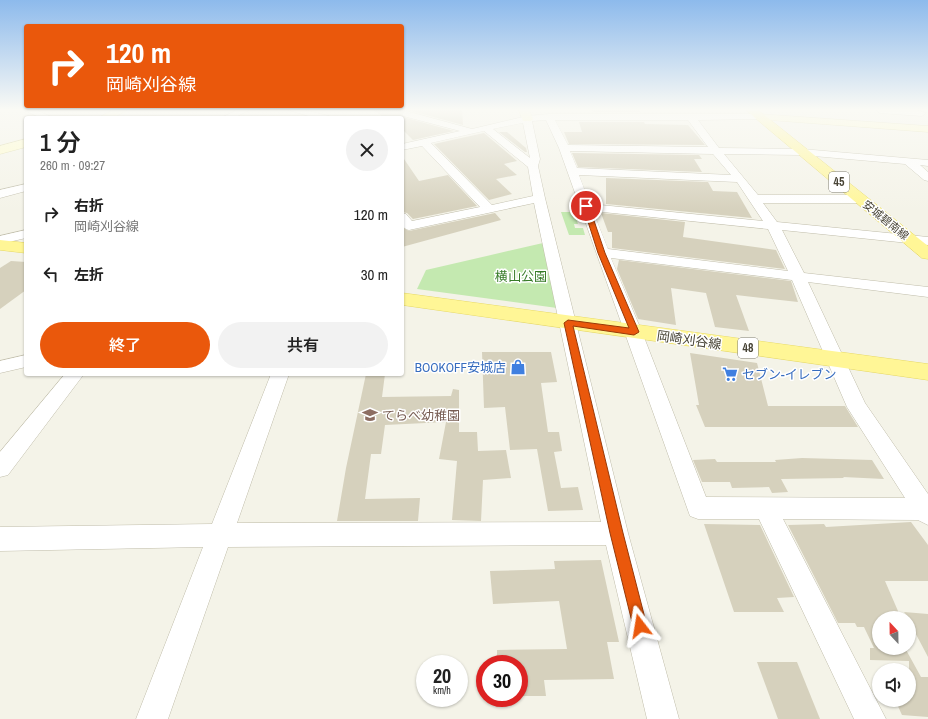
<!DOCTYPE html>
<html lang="ja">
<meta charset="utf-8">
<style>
body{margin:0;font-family:"Archivo Narrow","Noto Sans JP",sans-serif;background:#f2f2f2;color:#222;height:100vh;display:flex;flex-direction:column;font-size:15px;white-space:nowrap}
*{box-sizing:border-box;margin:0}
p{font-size:13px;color:#767676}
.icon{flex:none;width:22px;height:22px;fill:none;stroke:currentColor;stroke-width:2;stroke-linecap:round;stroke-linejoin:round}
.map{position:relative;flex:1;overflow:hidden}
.details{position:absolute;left:24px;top:116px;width:380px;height:260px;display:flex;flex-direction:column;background:#fff;border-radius:4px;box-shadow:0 1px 3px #0004}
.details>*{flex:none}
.hud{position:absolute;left:24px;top:24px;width:380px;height:84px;border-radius:4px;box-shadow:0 1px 3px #0004;background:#ea580c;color:#fff;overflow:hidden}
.needle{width:26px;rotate:338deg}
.buttons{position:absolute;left:872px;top:611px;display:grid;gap:8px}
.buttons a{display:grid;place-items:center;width:44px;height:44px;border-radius:50%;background:#fff;box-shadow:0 1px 3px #0004;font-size:20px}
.speed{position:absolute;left:416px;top:655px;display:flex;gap:8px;font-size:20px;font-weight:700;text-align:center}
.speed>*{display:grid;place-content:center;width:52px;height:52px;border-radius:50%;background:#fff;box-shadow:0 1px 3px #0004;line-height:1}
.speed small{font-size:10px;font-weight:400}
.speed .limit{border:6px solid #d22;background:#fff;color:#111}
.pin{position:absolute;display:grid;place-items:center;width:34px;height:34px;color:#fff;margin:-17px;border:2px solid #fff;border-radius:50%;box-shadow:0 1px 4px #0007}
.me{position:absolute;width:44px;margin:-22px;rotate:346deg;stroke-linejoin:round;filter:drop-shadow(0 0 3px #0008)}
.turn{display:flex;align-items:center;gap:14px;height:84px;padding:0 16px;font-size:18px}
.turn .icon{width:52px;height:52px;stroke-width:2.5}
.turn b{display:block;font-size:28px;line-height:34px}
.round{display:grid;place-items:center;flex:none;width:42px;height:42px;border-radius:21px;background:#f2f2f2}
.head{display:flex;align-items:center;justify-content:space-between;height:68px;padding:0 16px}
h1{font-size:24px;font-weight:600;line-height:30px}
.button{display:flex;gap:8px;margin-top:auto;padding:8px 16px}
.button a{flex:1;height:46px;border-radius:24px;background:#ea580c;color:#fff;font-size:16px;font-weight:600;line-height:46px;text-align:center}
.button a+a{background:#f2f2f2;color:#222}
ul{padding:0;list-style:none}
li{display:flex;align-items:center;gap:12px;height:60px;padding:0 16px}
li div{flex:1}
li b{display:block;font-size:15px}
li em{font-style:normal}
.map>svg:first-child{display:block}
.green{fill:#c4e9b0}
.building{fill:#d6d1bd}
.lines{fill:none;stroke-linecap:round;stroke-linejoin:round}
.street-casing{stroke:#c0bdaa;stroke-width:1}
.secondary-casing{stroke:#d5d197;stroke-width:1}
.primary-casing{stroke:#e6d865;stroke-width:1}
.street{fill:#fff;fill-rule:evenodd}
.secondary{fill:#fffcc7;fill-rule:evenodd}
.primary{fill:#fff696;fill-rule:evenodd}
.route{fill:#ea580c;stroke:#983908}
.labels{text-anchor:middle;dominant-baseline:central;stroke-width:3;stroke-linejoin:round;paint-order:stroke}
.far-street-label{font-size:11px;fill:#484436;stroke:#fff}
.shield{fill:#fff;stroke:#7f7c72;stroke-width:1}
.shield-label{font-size:12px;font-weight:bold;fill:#484436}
.park-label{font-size:13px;fill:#377b28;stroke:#fff}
.street-label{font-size:13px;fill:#484436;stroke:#fff}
.shop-label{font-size:13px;fill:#366cbe;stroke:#fff;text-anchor:end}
.education-label{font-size:13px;fill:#785e54;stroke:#fff;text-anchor:start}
</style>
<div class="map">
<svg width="928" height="719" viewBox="0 0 928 719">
<rect width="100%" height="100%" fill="#f4f3e8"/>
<g class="green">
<polygon points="561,212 577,212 578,215 574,215 575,217 580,217 582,221 577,221 578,224 574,224 575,228 583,228 585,235 569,235"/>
<polygon points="543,243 557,308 417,289 426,270"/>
</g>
<g class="building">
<polygon points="373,110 405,110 401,114 403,117 454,131 413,140 402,129 402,118 385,118"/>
<polygon points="408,110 462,110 463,125"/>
<polygon points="592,110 639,110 640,112 594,112"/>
<polygon points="579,122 644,122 645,124 688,125 705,145 569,144 564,132 582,132"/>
<polygon points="499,132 507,132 526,148 527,152 525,152"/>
<polygon points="484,133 517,161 504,164 517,175 496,179 512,194 489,200 434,144"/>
<polygon points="572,153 699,155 702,159 694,159 702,172 578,167"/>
<polygon points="402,156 419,181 448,175 477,206 413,219 407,213 402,212"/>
<polygon points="606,178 708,182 713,191 737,192 752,218 606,204"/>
<polygon points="495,213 501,220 402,247 402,227 409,231"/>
<polygon points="601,213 685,222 683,237 776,250 785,269 612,248 612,232 608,232"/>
<polygon points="619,260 791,281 798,302 736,295 749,331 715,327 706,293 671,288 676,325 638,319 617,269"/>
<polygon points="11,261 26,262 26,290 0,309 0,268"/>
<polygon points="482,352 551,352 557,382 541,383 548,432 559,432 562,451 554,452 561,488 578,487 583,510 548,511 537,449 510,450 505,407 484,408"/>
<polygon points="690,353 757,363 768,406 845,406 858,427 705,427 696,405 699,405"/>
<polygon points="366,374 385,374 382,397 451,396 453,389 459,390 459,432 477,432 478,451 506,450 511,478 483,480 481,521 452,520 457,461 439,459 446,422 385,425 381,454 371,454 365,499 420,498 418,521 337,521 346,468"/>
<polygon points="802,458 872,460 884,479 843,477 844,478 781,479 788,492 772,493 769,487 732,488 730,482 702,482 693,460 715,459 717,462 776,462 775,460"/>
<polygon points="911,522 928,545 928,581 885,581 901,618 879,618 879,648 905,648 921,677 928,677 928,717 902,715 895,700 909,700 909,661 870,660 870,648 874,648 864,627 857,627 855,623 838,623 788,525 824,524 826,527"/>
<polygon points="704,524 760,525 794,597 777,598 784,612 734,612"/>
<polygon points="601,560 619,642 607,642 614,679 544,680 546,696 519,696 519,664 497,664 497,650 567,649 559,601 493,604 490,571 555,569 554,561"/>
<polygon points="904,612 928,614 928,657 909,621 909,618"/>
<polygon points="757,662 797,662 820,719 778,719"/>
</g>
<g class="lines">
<g class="street-casing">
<g id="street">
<polygon points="24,110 36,110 54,118 41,118"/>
<polygon points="237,110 249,110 234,118 221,118"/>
<polygon points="289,110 304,110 329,116 331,118 315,118"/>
<polygon points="876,110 917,110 926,113 922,116 880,113"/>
<path d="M406,111L472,129L527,116L549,114H760L765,117L763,119L698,120L719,148L802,149L928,160V166L920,165L928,172V181L924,180L905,164L802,155L724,154L758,195H861L867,199L861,203H763L777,222L928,237V245L782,230L804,273L928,287V297L808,282L865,403L928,494V525L918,520L783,519L886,719H854L759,519H698L690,516L559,148L546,120L532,121L540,159L538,166L545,198L628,533L679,719H647L606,545L228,547L168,719H136L203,547L0,551V527L212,524L271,374H289L237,523L601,522L534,203L409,230C400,228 402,221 402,213L406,214L412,221L480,207L422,146L402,150V144L460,131L403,116L402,114ZM555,120H688L708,147L568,145ZM523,123L530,158L493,129ZM484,131L528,167L533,196L492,205L431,143ZM570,151L713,154L731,175L577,168ZM579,175L737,182L763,221L590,204ZM593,211L768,229L788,271L608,249ZM611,258L792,280L847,407L905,498L706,497L642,332Z"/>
<polygon points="26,184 26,191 0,198 0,190"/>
<polygon points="26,230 26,238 0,244 0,236"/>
<polygon points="26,355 26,367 0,373 0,361"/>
<polygon points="65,374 84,374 8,475 0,477 0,452"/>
</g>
</g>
<g class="secondary-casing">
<g id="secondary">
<polygon points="113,110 127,110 113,118 98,118"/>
<polygon points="519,110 529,110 533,119 531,121 523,121"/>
<polygon points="760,114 928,126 928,132 756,119 754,117"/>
<polygon points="26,139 26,147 0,154 0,146"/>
</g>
</g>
<g class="primary-casing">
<g id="primary">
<polygon points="746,110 758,110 928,246 928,259 922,258"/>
<polygon points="0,240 26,243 26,253 0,250"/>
<polygon points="402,293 928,364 928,380 402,305"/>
</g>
</g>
<use href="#street" class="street"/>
<use href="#secondary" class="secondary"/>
<use href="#primary" class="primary"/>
</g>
<linearGradient id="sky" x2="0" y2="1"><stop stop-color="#8dbaec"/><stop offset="0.52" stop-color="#fafaf5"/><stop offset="1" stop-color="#fafaf5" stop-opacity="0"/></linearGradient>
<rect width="928" height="211" fill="url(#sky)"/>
<polygon class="route" points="586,205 589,206 605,253 639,332 634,335 573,326 623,533 647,626 645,631 640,633 635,631 633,626 610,533 564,323 568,320 629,328 598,253 583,206"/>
<defs>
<g id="shop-bare" transform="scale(1.2)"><path d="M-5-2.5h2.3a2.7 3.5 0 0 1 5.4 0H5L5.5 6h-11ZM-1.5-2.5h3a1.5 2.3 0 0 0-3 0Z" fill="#3f7fe0" stroke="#fff" stroke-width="2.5" paint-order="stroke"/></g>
<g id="supermarket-bare" transform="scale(1.2)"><path d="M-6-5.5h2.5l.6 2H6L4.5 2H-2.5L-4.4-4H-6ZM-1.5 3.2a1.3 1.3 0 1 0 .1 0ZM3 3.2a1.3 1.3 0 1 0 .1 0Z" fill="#3f7fe0" stroke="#fff" stroke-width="2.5" paint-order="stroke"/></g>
<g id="school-bare" transform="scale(1.2)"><path d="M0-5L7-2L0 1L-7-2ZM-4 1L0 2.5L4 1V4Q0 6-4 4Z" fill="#8d6e63" stroke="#fff" stroke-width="2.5" paint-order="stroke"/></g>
</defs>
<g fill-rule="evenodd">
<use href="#shop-bare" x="518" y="367"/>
<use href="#supermarket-bare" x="730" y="374"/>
<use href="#school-bare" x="370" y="415"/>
</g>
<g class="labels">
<g class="far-street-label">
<text transform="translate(886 220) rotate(39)">安城碧南線</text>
</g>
<g class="shield">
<rect x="829" y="172" width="20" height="20" rx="3"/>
<rect x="738" y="338" width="20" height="20" rx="3"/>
</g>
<g class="shield-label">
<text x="839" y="182">45</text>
<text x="748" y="348">48</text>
</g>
<g class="park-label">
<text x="521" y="276">横山公園</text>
</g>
<g class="street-label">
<text transform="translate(689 340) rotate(8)">岡崎刈谷線</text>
</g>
<g class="shop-label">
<text x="506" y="367">BOOKOFF安城店</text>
<text x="742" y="374" text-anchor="start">セブン-イレブン</text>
</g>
<g class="education-label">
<text x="382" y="415">てらべ幼稚園</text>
</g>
</g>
</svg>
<div class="buttons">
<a><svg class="needle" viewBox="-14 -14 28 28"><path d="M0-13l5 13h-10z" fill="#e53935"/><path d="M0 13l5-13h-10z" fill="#767676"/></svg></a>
<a><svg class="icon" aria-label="sound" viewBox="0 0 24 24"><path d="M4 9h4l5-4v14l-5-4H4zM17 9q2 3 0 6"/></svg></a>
</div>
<div class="speed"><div>20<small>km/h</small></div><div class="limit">30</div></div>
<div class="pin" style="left:586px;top:206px;background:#d93025"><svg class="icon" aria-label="arrive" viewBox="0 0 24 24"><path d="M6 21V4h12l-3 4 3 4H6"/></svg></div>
<svg class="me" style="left:640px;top:626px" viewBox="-20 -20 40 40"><path d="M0-17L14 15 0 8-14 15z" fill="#ea580c" stroke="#fff" stroke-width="4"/></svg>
<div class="hud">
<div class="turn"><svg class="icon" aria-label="right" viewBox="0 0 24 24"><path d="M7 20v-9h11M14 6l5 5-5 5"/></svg><div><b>120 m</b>岡崎刈谷線</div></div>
</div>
<section class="details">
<div class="head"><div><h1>1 分</h1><p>260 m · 09:27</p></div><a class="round"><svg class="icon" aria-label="close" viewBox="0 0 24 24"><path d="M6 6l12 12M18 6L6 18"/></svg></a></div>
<ul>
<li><svg class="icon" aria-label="right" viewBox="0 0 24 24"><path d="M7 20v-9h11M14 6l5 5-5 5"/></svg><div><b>右折</b><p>岡崎刈谷線</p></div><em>120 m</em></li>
<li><svg class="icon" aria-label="left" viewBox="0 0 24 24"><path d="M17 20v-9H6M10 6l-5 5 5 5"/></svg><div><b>左折</b></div><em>30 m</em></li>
</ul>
<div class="button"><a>終了</a><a>共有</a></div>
</section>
</div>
